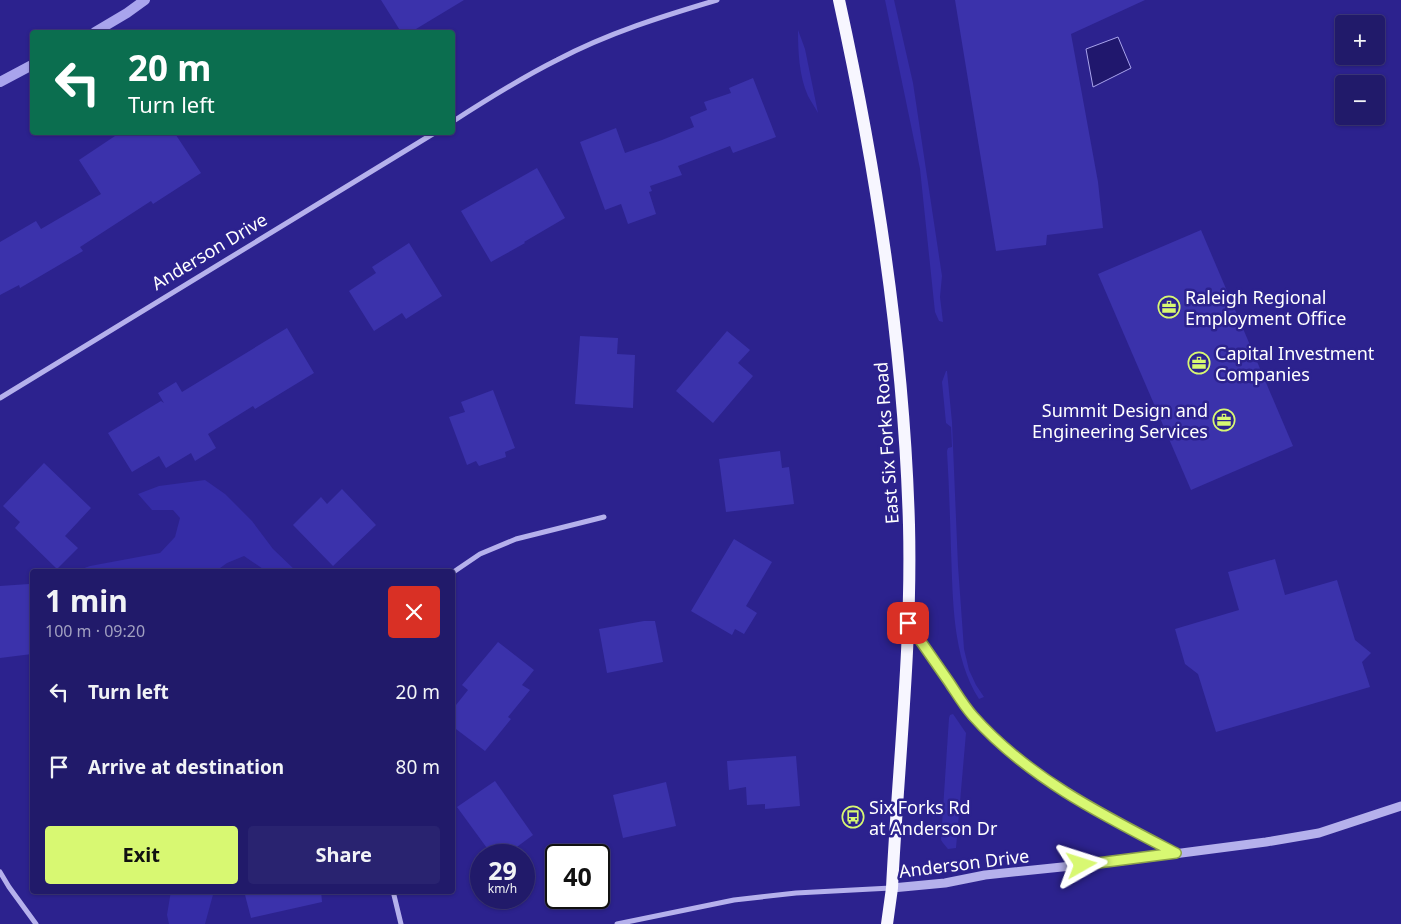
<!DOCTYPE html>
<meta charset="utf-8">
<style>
body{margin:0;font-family:"Noto Sans",sans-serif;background:#292370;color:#f1f3f6;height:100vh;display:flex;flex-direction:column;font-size:19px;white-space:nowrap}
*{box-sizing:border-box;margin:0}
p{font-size:16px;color:#a2a1c1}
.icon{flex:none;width:28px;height:28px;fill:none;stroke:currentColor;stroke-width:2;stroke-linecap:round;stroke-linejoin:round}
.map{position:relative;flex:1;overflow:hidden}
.sheet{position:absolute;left:30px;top:569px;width:425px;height:325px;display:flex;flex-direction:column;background:#211a6a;border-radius:5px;box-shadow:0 1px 4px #0004,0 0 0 1px #3e387e}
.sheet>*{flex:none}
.hud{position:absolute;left:30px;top:30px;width:425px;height:105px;border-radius:5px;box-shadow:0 1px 4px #0004,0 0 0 1px #3e387e;background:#0b6e4f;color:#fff;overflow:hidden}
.controls{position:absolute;left:1335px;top:15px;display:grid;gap:10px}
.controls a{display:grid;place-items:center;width:50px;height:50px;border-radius:5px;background:#211a6a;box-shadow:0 1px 4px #0004,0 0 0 1px #3e387e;font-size:25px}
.speed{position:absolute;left:470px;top:844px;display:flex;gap:10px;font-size:25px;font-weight:700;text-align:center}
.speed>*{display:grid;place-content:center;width:65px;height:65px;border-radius:50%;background:#211a6a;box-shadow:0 1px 4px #0004,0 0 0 1px #3e387e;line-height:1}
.speed small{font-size:12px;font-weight:400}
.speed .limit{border:2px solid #111;border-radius:8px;background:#fff;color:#111}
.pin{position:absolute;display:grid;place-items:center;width:42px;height:42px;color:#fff;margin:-21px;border-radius:10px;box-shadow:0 2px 8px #0006}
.me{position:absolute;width:55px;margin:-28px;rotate:84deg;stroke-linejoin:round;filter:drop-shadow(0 0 4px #0008)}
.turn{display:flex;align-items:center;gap:18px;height:105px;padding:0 15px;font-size:22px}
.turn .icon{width:65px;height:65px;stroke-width:2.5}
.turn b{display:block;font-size:35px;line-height:42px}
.round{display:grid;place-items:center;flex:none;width:52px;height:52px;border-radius:5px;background:#292370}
.head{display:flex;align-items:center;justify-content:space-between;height:85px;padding:0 15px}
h1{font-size:30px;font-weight:700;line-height:38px}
.button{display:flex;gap:10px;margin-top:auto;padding:10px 15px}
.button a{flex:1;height:58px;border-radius:5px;background:#d8f872;color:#111;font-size:20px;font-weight:700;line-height:58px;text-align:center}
.button a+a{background:#292370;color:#f1f3f6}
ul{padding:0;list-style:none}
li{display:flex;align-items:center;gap:15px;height:75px;padding:0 15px}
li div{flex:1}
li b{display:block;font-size:19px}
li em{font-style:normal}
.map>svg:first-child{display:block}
.green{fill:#352ca6}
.water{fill:#20176d;stroke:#a9a4ed}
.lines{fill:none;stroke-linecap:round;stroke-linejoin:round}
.stream{stroke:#a9a4ed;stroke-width:10}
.building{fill:#3b32ab}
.minor{stroke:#b5b1ec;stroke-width:5}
.tertiary{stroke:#b5b1ec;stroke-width:9}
.primary{stroke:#f7f6ff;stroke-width:12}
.route-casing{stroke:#8ca14a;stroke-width:12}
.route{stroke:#d8f872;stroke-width:9}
.labels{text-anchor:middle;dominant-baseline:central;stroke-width:5;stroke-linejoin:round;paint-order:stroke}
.street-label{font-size:18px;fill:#fff;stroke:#2c228e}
.poi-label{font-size:18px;fill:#fff;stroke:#2c228e;text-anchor:start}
</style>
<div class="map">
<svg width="1401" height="924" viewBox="0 0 1401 924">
<rect width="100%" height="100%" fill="#2c228e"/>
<g class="green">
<polygon points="885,0 894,0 913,83 942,276 940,297 943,322 939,321 935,312 920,169"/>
<path d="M798,30L805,49L818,113C815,107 811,102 808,96C799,76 798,51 798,30Z"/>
<path d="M946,371H947L952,422L958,566L964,649L969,670L976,685L984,697L979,699C952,657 953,599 951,550C950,517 949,484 947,451L948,448L952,447L951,427L946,423L942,382Z"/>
<polygon points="205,480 225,494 252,521 273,549 296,571 266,571 244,556 227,563 216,571 76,571 90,566 160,553 175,537 180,518 173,510 152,510 138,494 159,486"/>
<polygon points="953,714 966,733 956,848 948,849 943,843 941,840 949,718 950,715"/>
<polygon points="171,891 214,891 205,924 169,924 167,915"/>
</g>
<polygon class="water" points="1118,37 1131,68 1093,87 1086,49"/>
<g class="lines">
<g class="stream">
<polyline points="95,32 127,13 145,0"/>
<polyline points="0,82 32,65"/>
</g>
</g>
<g class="building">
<polygon points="381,0 464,0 411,32 401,32"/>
<polygon points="955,0 1145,0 1071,34 1098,182 1103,228 1047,235 1046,245 996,251"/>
<polygon points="753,78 776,137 733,153 730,146 678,166 682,175 650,186 652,191 649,192 656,214 628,224 621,204 605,210 580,142 616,128 625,153 662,140 694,127 690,117 707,110 704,102 731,93 729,88"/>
<polygon points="121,132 174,132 201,173 153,204 151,201 80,247 83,251 20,288 19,285 0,295 0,242 36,221 41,229 101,194 79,160"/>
<polygon points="537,168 565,218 524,242 525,243 491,262 461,211"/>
<polygon points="1201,230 1293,446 1191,490 1098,274"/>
<polygon points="409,243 442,296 406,319 402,313 374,331 349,291 376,273 372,267"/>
<polygon points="287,328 314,373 255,409 253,406 208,434 216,448 195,461 191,453 166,468 159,456 132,472 108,433 161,401 164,403 158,393 176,382 182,392"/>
<polygon points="727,331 750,350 738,363 753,376 713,423 676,391"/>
<polygon points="580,336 618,338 617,354 635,355 633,408 575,404"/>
<polygon points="493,390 515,448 505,452 506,457 479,466 476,461 467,465 449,417 465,412 461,402"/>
<polygon points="780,451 782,468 789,467 794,504 726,512 719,459"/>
<polygon points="44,463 91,508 65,536 78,548 57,569 15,528 20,522 3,506"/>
<polygon points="342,489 376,525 333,566 293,525 321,497 327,504"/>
<polygon points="734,539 772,562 746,606 757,613 744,634 735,629 732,635 691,611"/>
<polygon points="1275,559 1285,595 1337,580 1355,640 1371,653 1362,662 1370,687 1216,732 1198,674 1185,664 1175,629 1239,610 1228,572"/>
<polygon points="29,584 32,654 0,658 0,586"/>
<polygon points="644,621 655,621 663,662 607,673 599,629"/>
<polygon points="498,642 534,670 522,685 530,690 508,717 511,719 485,751 452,726 452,710 468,690 462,685"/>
<polygon points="796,756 800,806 765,809 765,804 747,805 746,787 729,790 727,761"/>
<polygon points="495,781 533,835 506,855 492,855 457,807"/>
<polygon points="666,782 676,826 623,838 613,795"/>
<polygon points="244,891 321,891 322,902 251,918"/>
</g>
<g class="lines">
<g class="minor">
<path d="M452,122C486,100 521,78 557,60C608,33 663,16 717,0"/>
<polyline points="0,398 436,132"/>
<polyline points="452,573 480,554 516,539 604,517"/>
<polyline points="0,872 9,887 36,924"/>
<polyline points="393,891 401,924"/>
<polyline points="617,924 734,900 796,893 891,888"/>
</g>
<g class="tertiary">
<path d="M908,623C922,643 936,663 950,683C957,693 964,705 972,714C1021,775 1108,818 1176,853"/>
<polyline points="892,888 945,883 985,875 1120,861 1266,842 1319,833 1401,806"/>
</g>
<path class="primary" d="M839,0C877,173 904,348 909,525C912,646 898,767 892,888L887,924"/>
</g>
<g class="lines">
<g class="route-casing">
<path id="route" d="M908,623C922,643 936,663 949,682C957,694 964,706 973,716C1028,778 1104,816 1176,853L1082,865"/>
</g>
<use href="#route" class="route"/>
</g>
<defs>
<g id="office-ring" transform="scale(1.125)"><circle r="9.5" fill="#2c228e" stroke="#d8f872" stroke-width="1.5"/><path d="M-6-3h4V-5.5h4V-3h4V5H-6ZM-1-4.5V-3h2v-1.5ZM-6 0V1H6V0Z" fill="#d8f872"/></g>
<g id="bus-ring" transform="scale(1.125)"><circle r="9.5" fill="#2c228e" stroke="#d8f872" stroke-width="1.5"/><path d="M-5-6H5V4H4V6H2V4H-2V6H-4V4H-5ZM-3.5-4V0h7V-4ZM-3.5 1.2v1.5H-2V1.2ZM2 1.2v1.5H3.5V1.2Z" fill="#d8f872"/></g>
</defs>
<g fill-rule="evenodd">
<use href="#office-ring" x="1169" y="307"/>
<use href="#office-ring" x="1199" y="363"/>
<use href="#office-ring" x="1224" y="420"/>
<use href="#bus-ring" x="853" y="817"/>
</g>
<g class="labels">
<g class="street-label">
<text transform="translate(209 251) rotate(-31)">Anderson Drive</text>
<text transform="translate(886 443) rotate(-94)">East Six Forks Road</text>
<text transform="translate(964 863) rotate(-7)">Anderson Drive</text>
</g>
<g class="poi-label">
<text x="1185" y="297">Raleigh Regional<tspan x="1185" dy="21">Employment Office</tspan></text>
<text x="1215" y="353">Capital Investment<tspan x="1215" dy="21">Companies</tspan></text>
<text x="1208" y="410" text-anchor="end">Summit Design and<tspan x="1208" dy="21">Engineering Services</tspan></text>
<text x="869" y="807">Six Forks Rd<tspan x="869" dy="21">at Anderson Dr</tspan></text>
</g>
</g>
</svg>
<div class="controls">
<a>+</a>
<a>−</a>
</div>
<div class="speed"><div>29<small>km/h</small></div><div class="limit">40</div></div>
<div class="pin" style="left:908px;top:623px;background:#d93025"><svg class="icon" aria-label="arrive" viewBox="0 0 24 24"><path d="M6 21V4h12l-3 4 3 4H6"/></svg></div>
<svg class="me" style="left:1082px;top:865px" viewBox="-20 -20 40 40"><path d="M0-17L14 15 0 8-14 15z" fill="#d8f872" stroke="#fff" stroke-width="4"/></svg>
<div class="hud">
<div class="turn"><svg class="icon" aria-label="left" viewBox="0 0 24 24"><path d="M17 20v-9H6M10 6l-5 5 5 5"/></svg><div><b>20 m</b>Turn left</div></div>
</div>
<section class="sheet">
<div class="head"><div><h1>1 min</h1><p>100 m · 09:20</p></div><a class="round" style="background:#d93025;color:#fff"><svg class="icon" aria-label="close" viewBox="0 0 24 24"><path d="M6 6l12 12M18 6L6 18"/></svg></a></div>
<ul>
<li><svg class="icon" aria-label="left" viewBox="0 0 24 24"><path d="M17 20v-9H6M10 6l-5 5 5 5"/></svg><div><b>Turn left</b></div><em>20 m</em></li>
<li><svg class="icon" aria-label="arrive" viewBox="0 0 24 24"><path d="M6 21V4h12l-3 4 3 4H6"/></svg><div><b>Arrive at destination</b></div><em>80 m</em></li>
</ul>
<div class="button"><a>Exit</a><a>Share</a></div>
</section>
</div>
